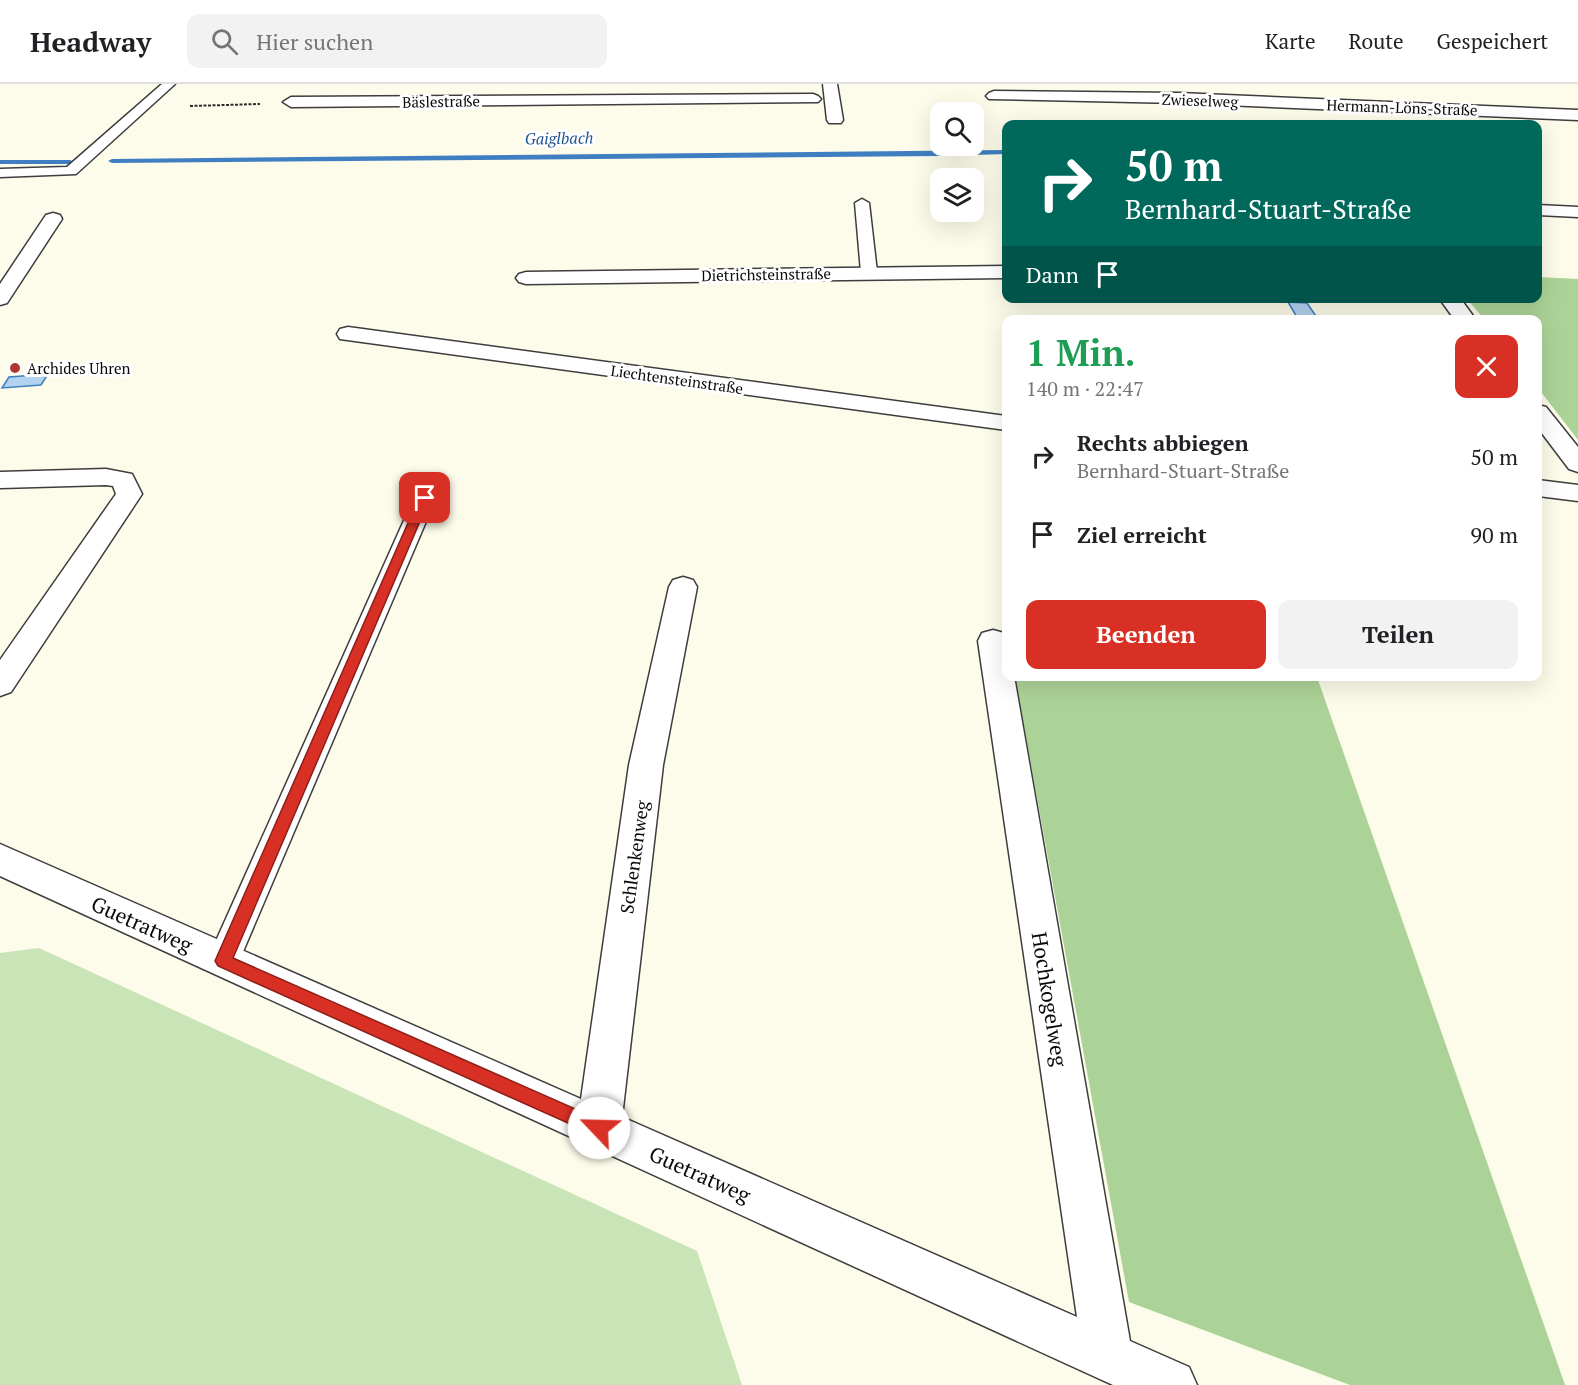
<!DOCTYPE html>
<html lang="de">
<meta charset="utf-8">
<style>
body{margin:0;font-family:"PT Serif",serif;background:#f2f2f2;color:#202124;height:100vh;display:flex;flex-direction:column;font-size:22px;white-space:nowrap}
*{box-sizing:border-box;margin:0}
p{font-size:20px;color:#757577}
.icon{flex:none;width:33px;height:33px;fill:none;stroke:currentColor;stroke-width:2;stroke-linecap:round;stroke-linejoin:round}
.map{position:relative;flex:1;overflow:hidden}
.side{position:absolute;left:1002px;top:231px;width:540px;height:366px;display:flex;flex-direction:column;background:#fff;border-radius:12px;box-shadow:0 6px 24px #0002}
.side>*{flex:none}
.guide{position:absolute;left:1002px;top:36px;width:540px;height:183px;border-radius:12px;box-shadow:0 6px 24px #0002;background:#00695c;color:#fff;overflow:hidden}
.buttons{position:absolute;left:930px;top:18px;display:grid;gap:12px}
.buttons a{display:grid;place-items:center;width:54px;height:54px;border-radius:12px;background:#fff;box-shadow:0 6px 24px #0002;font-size:30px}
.pin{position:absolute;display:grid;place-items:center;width:51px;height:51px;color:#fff;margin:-26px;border-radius:12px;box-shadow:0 3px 9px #0006}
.me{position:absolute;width:66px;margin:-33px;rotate:294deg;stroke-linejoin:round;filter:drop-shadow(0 0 4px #0008)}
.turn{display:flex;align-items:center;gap:21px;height:126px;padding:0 24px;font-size:27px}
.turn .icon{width:78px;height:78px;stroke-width:2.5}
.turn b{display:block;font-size:42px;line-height:51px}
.then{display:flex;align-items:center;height:57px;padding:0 24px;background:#0003;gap:12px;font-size:22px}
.round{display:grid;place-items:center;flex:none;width:63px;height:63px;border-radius:12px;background:#f2f2f2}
.head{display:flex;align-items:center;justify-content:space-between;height:102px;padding:0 24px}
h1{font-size:36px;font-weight:800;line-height:45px;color:#1e9e55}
.cta{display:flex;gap:12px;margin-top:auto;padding:12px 24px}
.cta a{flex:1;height:69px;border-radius:12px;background:#d93025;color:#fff;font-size:24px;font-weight:800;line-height:69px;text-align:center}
.cta a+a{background:#f2f2f2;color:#202124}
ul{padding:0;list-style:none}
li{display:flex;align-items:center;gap:18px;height:78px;padding:0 24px}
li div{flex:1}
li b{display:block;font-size:22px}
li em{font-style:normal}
header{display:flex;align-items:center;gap:36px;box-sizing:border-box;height:84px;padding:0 30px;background:#fff;border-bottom:2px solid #e0e0e0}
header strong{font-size:28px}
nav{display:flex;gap:33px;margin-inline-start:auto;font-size:21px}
.search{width:420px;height:54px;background:#f2f2f2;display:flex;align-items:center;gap:15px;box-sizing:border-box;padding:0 21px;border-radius:12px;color:#757577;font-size:22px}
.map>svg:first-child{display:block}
.green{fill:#c9e4b6}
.forest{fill:#acd397}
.water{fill:#b2d2f0;stroke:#3f7fc1;stroke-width:1.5}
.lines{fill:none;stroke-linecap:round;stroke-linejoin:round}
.stream{fill:#3f7fc1;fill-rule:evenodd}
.service-casing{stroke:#3d3d3d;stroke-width:3}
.minor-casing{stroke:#3d3d3d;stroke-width:3}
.path{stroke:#2c2c2c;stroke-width:2;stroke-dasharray:3 1.5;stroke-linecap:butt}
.service{fill:#fff;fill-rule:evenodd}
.minor{fill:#fff;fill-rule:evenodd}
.route{fill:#d93025;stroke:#8d1f18;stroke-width:1.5}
.poi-dot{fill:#ae362f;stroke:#fff;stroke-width:2}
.labels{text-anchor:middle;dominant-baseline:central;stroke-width:6;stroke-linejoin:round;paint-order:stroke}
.far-street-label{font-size:15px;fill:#0a0a0a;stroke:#fff}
.far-poi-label{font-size:15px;fill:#0a0a0a;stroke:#fff;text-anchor:start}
.far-water-label{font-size:16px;font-style:italic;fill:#1f5390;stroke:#fff}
.street-label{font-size:18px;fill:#0a0a0a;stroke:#fff}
.near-street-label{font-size:21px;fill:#0a0a0a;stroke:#fff}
</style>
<header>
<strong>Headway</strong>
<div class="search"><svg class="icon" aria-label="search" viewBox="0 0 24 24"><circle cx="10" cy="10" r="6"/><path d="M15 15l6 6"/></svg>Hier suchen</div>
<nav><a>Karte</a><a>Route</a><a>Gespeichert</a></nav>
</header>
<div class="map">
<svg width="1578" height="1301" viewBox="0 0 1578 1301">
<rect width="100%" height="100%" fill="#fdfbe9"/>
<polygon class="green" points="39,864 697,1167 742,1301 0,1301 0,869"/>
<g class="forest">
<polygon points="1538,193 1578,195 1578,356 1538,304 1538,236 1484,235 1467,215 1538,214"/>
<polygon points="1015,593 1317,593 1565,1301 1350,1301 1129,1218"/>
</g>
<g class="water">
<polygon points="1288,218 1307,219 1318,235 1298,235"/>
<polygon points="48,290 41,301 2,304 9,293"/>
</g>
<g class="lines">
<g class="stream">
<polygon points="1006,66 1006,70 941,72 112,79 108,77 112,75"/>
<polygon points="0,76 70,76 74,78 70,80 0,80"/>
</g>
<g class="service-casing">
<g id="service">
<polygon points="162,0 175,0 76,90 0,93 0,85 67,83"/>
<polygon points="862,115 869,119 877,188 869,193 861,188 855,119"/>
<polygon points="425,407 433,409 436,414 239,877 234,887 223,892 212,887 207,877 414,414 417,409"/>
</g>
</g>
<g class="minor-casing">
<g id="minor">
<polygon points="823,0 837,0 843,36 841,39 829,39 827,36"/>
<polygon points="994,7 1179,9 1578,26 1578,36 1179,19 989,15 986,12 989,9"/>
<polygon points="813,10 818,12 821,15 818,18 291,23 283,18 291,13"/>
<polygon points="1538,121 1578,123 1578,133 1538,131"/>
<polygon points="53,129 60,131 62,135 7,219 0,221 0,200 46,131"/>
<polygon points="1006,182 1006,194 526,200 519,198 516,194 519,190 526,188"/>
<polygon points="1439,214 1460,214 1476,236 1455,236"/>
<polygon points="348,243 1006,332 1006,346 340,255 337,250 340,245"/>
<polygon points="1538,321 1546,323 1578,363 1578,388 1569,385 1538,344"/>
<polygon points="106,385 132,390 142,410 11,608 0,612 0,576 116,410 113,402 106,401 0,404 0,388"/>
<polygon points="1538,396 1578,401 1578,417 1538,412"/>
<polygon points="683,493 693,496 697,503 663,681 622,1033 1077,1233 978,557 982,549 993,546 1004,549 1006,554 1006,592 1014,592 1130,1257 1189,1283 1197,1301 1113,1301 0,792 0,760 581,1015 629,681 669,503 673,496"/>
</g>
</g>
<polyline class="path" points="190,22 260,20"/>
<use href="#service" class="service"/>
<use href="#minor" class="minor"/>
</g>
<polygon class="route" points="425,410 430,414 233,874 605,1038 608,1044 605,1051 599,1053 218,882 215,877 419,414"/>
<circle class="poi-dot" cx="15" cy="284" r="6"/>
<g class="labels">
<g class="far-street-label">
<text transform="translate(1200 16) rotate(2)">Zwieselweg</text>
<text transform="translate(441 17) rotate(-1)">Bäslestraße</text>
<text transform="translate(1402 23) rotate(2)">Hermann-Löns-Straße</text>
<text transform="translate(766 190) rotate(-1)">Dietrichsteinstraße</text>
<text transform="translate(677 295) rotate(8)">Liechtensteinstraße</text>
</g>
<g class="far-poi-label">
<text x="27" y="284">Archides Uhren</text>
</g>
<g class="far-water-label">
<text transform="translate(559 54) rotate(-1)">Gaiglbach</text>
</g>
<g class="street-label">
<text transform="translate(634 773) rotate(-82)">Schlenkenweg</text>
</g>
<g class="near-street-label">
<text transform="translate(142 840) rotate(24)">Guetratweg</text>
<text transform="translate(1050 915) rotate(81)">Hochkogelweg</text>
<text transform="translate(700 1090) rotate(24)">Guetratweg</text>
</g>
</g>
</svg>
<div class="buttons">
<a><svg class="icon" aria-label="search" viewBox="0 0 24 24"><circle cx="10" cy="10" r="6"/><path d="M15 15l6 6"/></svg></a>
<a><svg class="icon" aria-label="layers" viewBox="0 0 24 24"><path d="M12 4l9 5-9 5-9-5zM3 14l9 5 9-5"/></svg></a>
</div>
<div class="pin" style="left:425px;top:414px;background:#d93025"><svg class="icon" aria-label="arrive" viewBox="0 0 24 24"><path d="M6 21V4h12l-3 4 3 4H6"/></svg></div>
<svg class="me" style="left:599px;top:1044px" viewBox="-20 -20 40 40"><circle r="19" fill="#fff"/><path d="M0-13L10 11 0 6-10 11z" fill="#d93025"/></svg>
<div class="guide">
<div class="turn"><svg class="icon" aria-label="right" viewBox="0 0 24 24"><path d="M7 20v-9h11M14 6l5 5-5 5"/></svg><div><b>50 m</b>Bernhard-Stuart-Straße</div></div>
<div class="then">Dann<svg class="icon" aria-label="arrive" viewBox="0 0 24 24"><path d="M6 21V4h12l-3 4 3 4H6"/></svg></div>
</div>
<section class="side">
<div class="head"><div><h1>1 Min.</h1><p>140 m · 22:47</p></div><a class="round" style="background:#d93025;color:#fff"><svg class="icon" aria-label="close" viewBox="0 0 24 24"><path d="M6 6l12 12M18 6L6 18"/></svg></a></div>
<ul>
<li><svg class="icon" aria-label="right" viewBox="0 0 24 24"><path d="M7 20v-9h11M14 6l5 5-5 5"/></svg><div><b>Rechts abbiegen</b><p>Bernhard-Stuart-Straße</p></div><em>50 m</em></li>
<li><svg class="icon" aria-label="arrive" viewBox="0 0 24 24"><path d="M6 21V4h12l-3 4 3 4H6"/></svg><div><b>Ziel erreicht</b></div><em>90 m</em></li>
</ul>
<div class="cta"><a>Beenden</a><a>Teilen</a></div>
</section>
</div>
